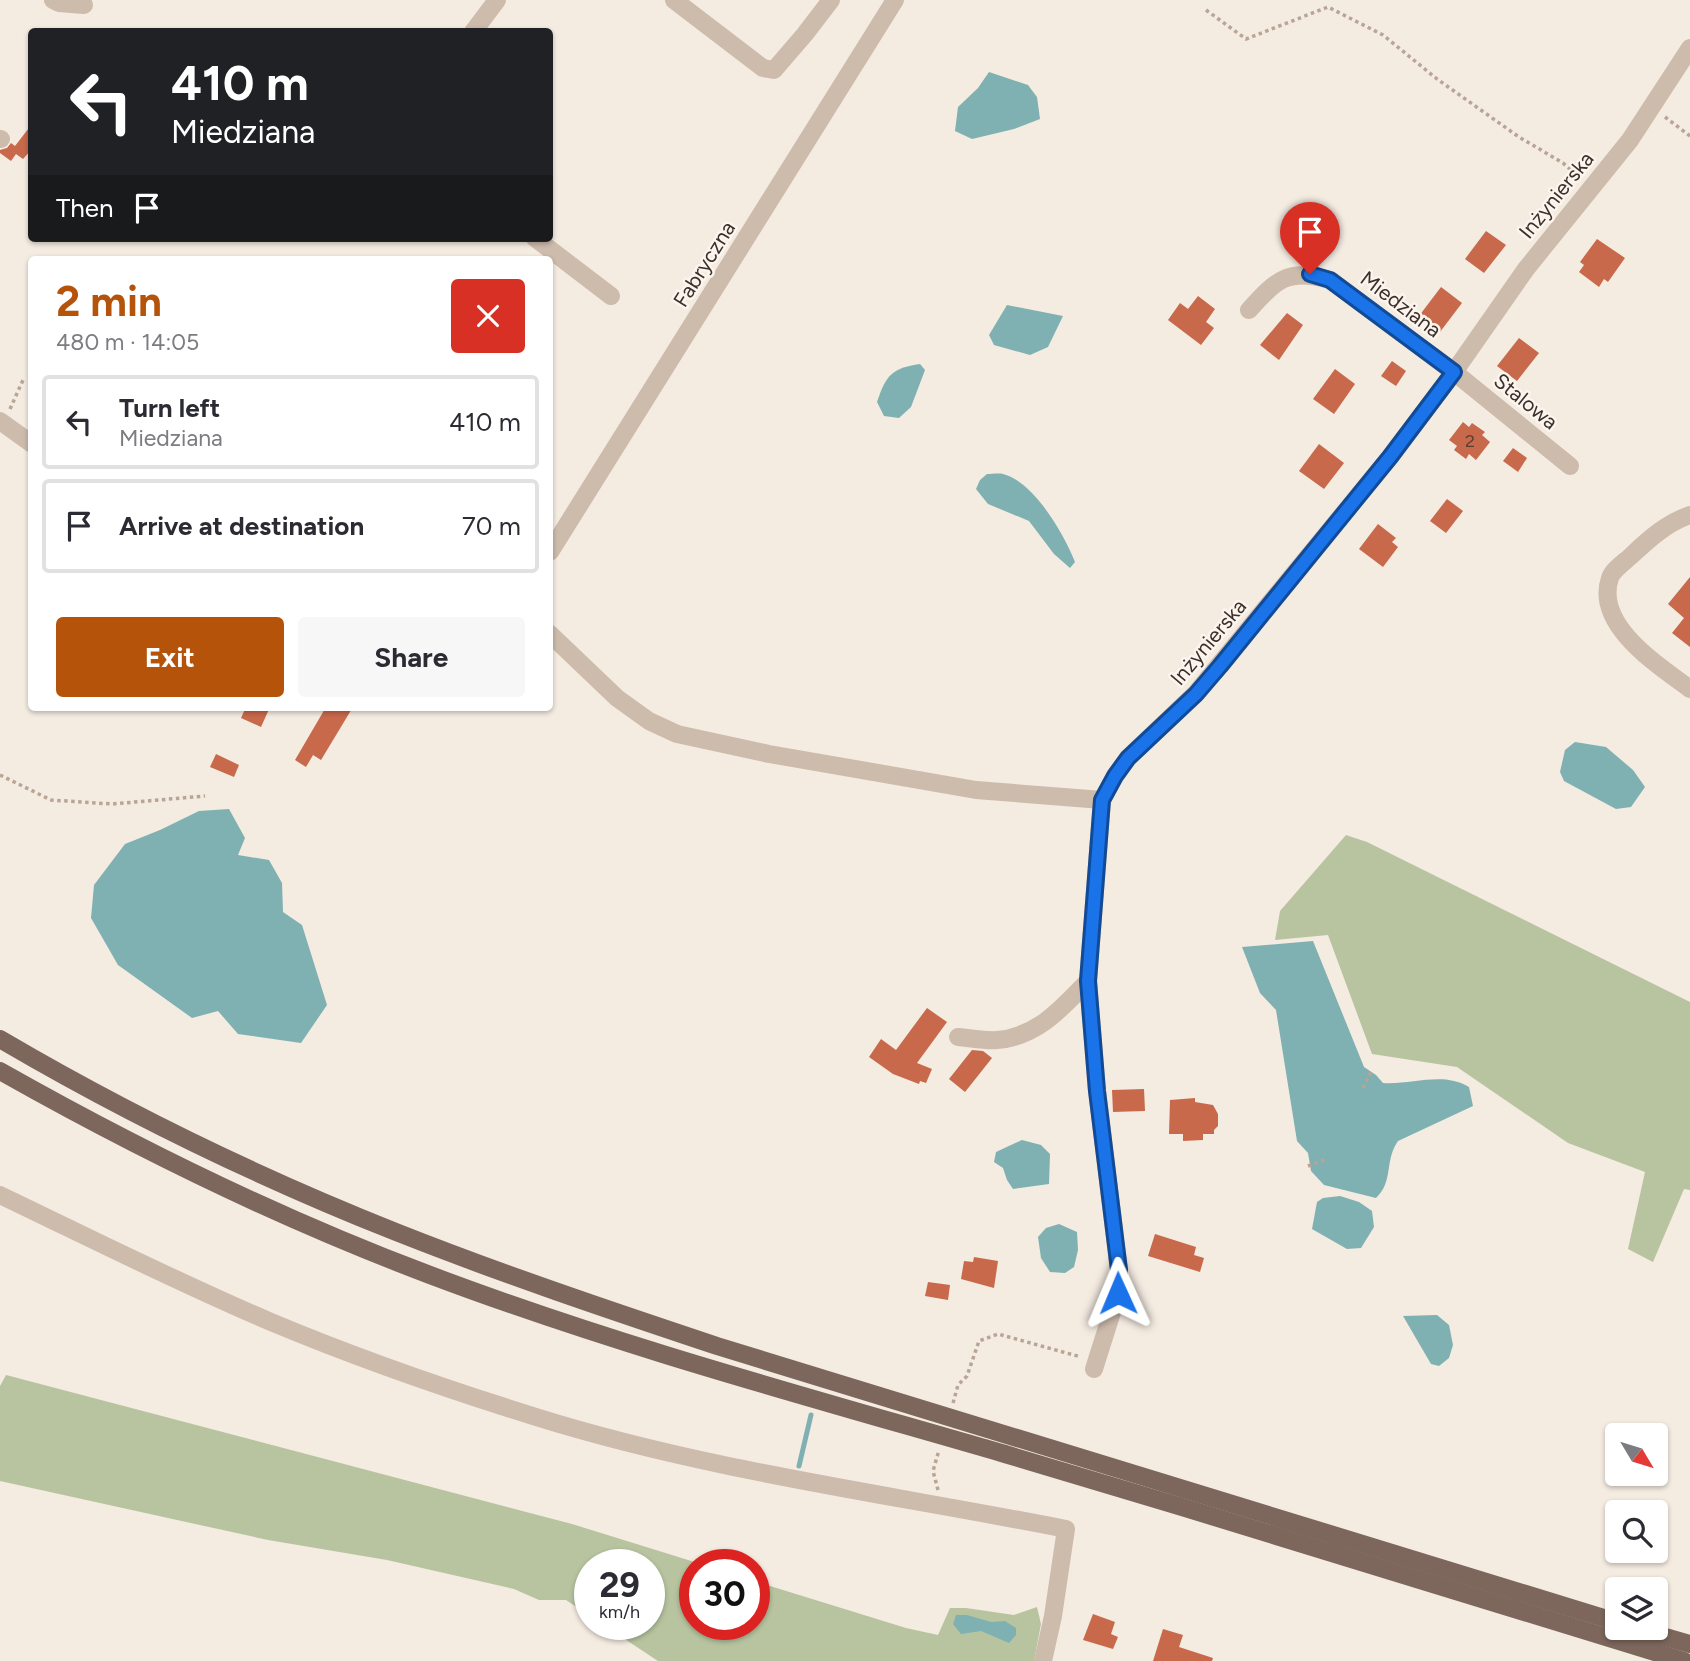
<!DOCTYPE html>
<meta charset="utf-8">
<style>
body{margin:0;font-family:Figtree,sans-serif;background:#f7f7f7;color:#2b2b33;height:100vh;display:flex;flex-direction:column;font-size:26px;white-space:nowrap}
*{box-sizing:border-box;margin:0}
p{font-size:23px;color:#7c7c81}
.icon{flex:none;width:38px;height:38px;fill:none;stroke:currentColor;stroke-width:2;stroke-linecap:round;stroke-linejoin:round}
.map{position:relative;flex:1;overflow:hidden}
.panel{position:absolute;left:28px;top:256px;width:525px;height:455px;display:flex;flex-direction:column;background:#fff;border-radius:7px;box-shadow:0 2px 5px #0004}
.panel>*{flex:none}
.top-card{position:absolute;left:28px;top:28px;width:525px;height:214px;border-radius:7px;box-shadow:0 2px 5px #0004;background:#202124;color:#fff;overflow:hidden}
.needle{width:46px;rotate:128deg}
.tools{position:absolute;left:1605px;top:1423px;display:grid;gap:14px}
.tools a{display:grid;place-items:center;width:63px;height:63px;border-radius:7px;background:#fff;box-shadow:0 2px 5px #0004;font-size:35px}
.speed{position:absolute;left:574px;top:1549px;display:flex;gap:14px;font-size:35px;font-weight:700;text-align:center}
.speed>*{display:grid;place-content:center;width:91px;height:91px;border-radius:50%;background:#fff;box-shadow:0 2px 5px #0004;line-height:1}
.speed small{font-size:18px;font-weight:400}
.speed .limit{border:10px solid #d22;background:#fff;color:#111}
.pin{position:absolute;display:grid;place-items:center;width:60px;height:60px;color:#fff;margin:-72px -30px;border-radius:50% 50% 50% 0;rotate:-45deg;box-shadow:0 0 7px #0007}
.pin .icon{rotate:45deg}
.me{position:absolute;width:77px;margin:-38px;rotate:359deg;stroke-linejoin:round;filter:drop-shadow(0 0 5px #0008)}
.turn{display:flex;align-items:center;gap:24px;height:147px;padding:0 28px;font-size:32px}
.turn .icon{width:91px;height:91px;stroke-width:2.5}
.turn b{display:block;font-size:49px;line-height:60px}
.then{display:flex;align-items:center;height:66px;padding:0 28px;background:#0003;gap:14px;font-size:26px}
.round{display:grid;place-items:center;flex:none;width:74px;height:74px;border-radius:7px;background:#f7f7f7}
.summary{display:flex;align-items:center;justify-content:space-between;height:119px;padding:0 28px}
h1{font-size:42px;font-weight:700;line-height:52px;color:#b45309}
.button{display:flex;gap:14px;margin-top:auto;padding:14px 28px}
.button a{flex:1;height:80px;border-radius:7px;background:#b45309;color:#fff;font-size:28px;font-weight:700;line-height:80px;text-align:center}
.button a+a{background:#f7f7f7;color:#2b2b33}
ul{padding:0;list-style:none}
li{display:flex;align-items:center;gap:21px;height:94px;margin:0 14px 10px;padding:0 14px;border:4px solid #e1e1e2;border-radius:7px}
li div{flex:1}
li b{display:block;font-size:26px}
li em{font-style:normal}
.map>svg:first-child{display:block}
.green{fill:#b8c4a0}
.water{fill:#7fb0b2}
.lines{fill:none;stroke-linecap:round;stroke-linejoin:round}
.stream{stroke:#7fb0b2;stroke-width:5}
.building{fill:#c8694b}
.path{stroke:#b9a596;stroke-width:3.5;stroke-dasharray:3.5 3.5;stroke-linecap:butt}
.minor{stroke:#cdbbac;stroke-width:18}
.major{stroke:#7d675c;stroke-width:18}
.route-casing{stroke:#114b97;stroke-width:18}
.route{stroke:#1a73e8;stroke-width:12}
.labels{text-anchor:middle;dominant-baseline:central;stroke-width:5;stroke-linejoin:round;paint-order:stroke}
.number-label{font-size:18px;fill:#5e3e33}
.street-label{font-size:21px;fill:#3b302b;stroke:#fbf5ee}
</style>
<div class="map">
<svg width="1690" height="1661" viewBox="0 0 1690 1661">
<rect width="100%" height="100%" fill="#f4ebe1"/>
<g class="green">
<polygon points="1346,835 1367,842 1690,1002 1690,1190 1684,1189 1653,1262 1628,1249 1645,1172 1568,1143 1457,1067 1372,1054 1328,935 1275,940 1280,911"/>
<polygon points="6,1375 572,1524 701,1564 695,1564 695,1624 754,1624 754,1581 906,1628 938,1635 950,1608 966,1608 1014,1615 1037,1607 1041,1624 1034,1661 658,1661 602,1624 649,1624 649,1564 590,1564 590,1616 566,1600 539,1600 514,1589 387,1560 268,1540 0,1481 0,1386"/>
</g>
<g class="water">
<polygon points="989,72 1028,85 1037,97 1040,119 1014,129 972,139 955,131 958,107 978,88"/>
<polygon points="1007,305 1063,316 1048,347 1030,355 994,345 989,335"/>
<path d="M920,364L925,370L911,407L899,418L884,416L877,402C886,375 892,368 920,364Z"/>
<path d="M987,474C991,474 999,473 1003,474C1034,482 1064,534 1075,562L1070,568L1054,554L1029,521L988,504L976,489L980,480Z"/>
<polygon points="1575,742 1606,747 1633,770 1645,787 1631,807 1616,809 1564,781 1560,772 1565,750"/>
<polygon points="229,809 245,838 238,855 269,860 282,883 283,912 302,925 327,1005 301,1043 238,1034 218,1011 192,1018 118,965 91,918 94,885 125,844 160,830 199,811"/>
<path d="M1313,941L1364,1067L1376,1075L1383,1083C1412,1085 1443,1071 1469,1087L1473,1106L1398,1141C1384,1161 1394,1181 1376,1198L1324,1185L1311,1171L1308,1153L1297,1141L1276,1010L1260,993L1242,947Z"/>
<polygon points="1022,1140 1041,1145 1050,1154 1049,1184 1013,1189 1007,1180 1003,1168 994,1162 996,1152"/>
<polygon points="1340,1196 1359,1202 1372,1211 1374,1227 1361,1248 1347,1249 1312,1229 1317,1202 1323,1198"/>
<polygon points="1059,1224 1077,1232 1078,1250 1074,1267 1065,1273 1050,1272 1041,1258 1038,1237 1046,1228"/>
<polygon points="1437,1315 1449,1325 1453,1345 1449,1358 1439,1366 1431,1364 1403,1316"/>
<polygon points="956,1615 967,1615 991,1622 1005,1621 1016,1628 1016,1635 1009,1643 981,1631 961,1634 953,1624"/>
</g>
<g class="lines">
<polyline class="stream" points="799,1466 811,1415"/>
</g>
<g class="building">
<polygon points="32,124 32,149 23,159 16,154 11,161 0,153 0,150 7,148 11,143 15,146"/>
<polygon points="1486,231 1506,245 1484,273 1465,259"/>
<polygon points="1597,239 1625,258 1608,282 1604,279 1599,287 1579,272 1584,265 1580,262"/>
<polygon points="1441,287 1462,303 1440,332 1419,316"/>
<polygon points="1198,296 1215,309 1206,322 1214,328 1201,345 1168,320 1180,303 1188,309"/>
<polygon points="1287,313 1303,325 1279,360 1260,345"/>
<polygon points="1519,338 1539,353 1517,381 1497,366"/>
<polygon points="1392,361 1406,371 1396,386 1381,376"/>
<polygon points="1335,369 1355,384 1334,414 1313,399"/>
<polygon points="1463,422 1469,427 1472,423 1485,432 1482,435 1490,442 1476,460 1469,454 1466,459 1454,450 1457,446 1449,440"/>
<polygon points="1319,444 1344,463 1324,489 1299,471"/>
<polygon points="1513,448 1527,458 1518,472 1503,461"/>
<polygon points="1447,499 1463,511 1446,533 1430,521"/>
<polygon points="1378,524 1396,538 1392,542 1398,547 1383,567 1359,549"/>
<polygon points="1690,577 1690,647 1672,633 1684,618 1668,604"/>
<polygon points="246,707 270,707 261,727 241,718"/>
<polygon points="326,707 353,707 321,760 313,755 306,767 295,760"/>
<polygon points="216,754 239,765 234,777 210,767"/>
<polygon points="927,1008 947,1022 917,1063 932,1069 926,1083 920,1081 919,1084 893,1074 869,1057 881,1039 896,1050"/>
<polygon points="972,1050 983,1051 992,1058 965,1092 949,1079"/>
<polygon points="1144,1089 1145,1111 1113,1112 1112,1090"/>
<polygon points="1195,1098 1195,1102 1213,1105 1218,1114 1218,1126 1214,1130 1214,1134 1203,1134 1203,1140 1183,1141 1183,1134 1169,1134 1170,1100"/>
<polygon points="1155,1234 1196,1247 1194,1255 1204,1258 1200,1272 1148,1256"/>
<polygon points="974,1257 998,1261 994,1288 961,1279 964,1261 973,1262"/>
<polygon points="928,1282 950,1285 948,1300 925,1296"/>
<polygon points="1093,1614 1115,1622 1111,1634 1118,1637 1113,1649 1083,1640"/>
<polygon points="1163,1629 1183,1635 1179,1647 1213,1658 1212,1661 1153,1661"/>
</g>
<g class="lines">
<g class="path">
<polyline points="1206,10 1246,39 1328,7 1383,35 1437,79 1519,137 1563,163 1580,178"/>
<polyline points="1665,117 1690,136"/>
<polyline points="10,409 23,380"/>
<polyline points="0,775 51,800 112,804 205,796"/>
<polyline points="1363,1088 1372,1070"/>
<polyline points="1308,1166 1327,1159"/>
<polyline points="953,1403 958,1385 967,1376 979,1341 998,1334 1081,1357"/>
<polyline points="938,1490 933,1471 939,1450"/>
</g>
<g class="minor">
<polyline points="53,0 59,3 84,5"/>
<polyline points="674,0 763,68 774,70 805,34 831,0"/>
<polyline points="473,32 497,0"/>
<polyline points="0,139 1,139"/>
<polyline points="535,238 611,296"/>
<path d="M1249,310C1277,279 1288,268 1330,280L1454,372L1570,466"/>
<polyline points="0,421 32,444"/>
<path d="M1690,515C1667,523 1650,538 1632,555C1626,561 1613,569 1610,578C1594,625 1658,665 1690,689"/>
<polyline points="550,552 895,0"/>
<polyline points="550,634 617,698 649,721 677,734 769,754 976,790 1102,800"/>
<path d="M958,1037C971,1038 985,1041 997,1040C1037,1037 1062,1008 1088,981"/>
<path d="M0,1195C90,1238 179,1283 271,1322C357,1358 446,1389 536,1417C709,1471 889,1494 1066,1529L1053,1616L1043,1661"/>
<polyline points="1094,1369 1118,1293 1119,1270 1097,1091 1088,981 1102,800 1115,776 1128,758 1196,693 1390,457 1454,372 1526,269 1630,140 1690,48"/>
</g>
<g class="major">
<path d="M0,1039C126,1113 260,1178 396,1232C502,1274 609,1310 717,1346L1617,1622"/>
<path d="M0,1071C138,1149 281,1219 430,1275C618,1346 812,1398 1005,1454C1232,1521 1458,1592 1684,1661"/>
<polyline points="1634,1628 1690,1644"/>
</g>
</g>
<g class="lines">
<g class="route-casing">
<polyline id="route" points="1118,1293 1119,1270 1097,1091 1088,981 1102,800 1115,776 1128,758 1196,694 1220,666 1390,457 1454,372 1330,280 1310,274"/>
</g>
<use href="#route" class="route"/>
</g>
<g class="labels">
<g class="number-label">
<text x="1470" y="441">2</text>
</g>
<g class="street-label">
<text transform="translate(1556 195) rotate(-51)">Inżynierska</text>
<text transform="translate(704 264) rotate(-58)">Fabryczna</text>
<text transform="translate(1401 304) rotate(37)">Miedziana</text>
<text transform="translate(1526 401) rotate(39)">Stalowa</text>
<text transform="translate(1208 642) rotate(-50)">Inżynierska</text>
</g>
</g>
</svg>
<div class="tools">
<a><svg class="needle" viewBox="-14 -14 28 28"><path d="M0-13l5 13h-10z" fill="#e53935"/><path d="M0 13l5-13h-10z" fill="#7c7c81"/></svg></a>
<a><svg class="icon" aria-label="search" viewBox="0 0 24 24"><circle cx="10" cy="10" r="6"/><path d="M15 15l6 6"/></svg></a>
<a><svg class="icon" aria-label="layers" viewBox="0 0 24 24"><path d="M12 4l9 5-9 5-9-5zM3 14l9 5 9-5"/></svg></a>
</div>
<div class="speed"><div>29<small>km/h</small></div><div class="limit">30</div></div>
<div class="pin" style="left:1310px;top:274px;background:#d93025"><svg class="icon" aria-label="arrive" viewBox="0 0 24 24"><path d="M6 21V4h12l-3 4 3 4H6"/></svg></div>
<svg class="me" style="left:1118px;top:1293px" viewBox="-20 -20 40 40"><path d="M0-17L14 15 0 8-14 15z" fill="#1a73e8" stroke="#fff" stroke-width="4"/></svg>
<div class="top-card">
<div class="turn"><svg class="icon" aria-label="left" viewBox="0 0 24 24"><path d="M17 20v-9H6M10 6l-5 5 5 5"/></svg><div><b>410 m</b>Miedziana</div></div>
<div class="then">Then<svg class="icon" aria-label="arrive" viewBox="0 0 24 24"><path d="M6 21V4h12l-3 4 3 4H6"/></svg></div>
</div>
<section class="panel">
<div class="summary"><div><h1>2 min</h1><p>480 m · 14:05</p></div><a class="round" style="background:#d93025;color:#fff"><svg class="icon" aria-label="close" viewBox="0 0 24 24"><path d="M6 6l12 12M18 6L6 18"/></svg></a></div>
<ul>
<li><svg class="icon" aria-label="left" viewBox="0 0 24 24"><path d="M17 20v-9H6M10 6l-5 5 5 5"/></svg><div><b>Turn left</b><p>Miedziana</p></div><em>410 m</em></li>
<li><svg class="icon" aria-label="arrive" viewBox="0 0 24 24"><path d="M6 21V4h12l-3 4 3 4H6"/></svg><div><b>Arrive at destination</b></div><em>70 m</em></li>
</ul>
<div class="button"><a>Exit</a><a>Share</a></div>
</section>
</div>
